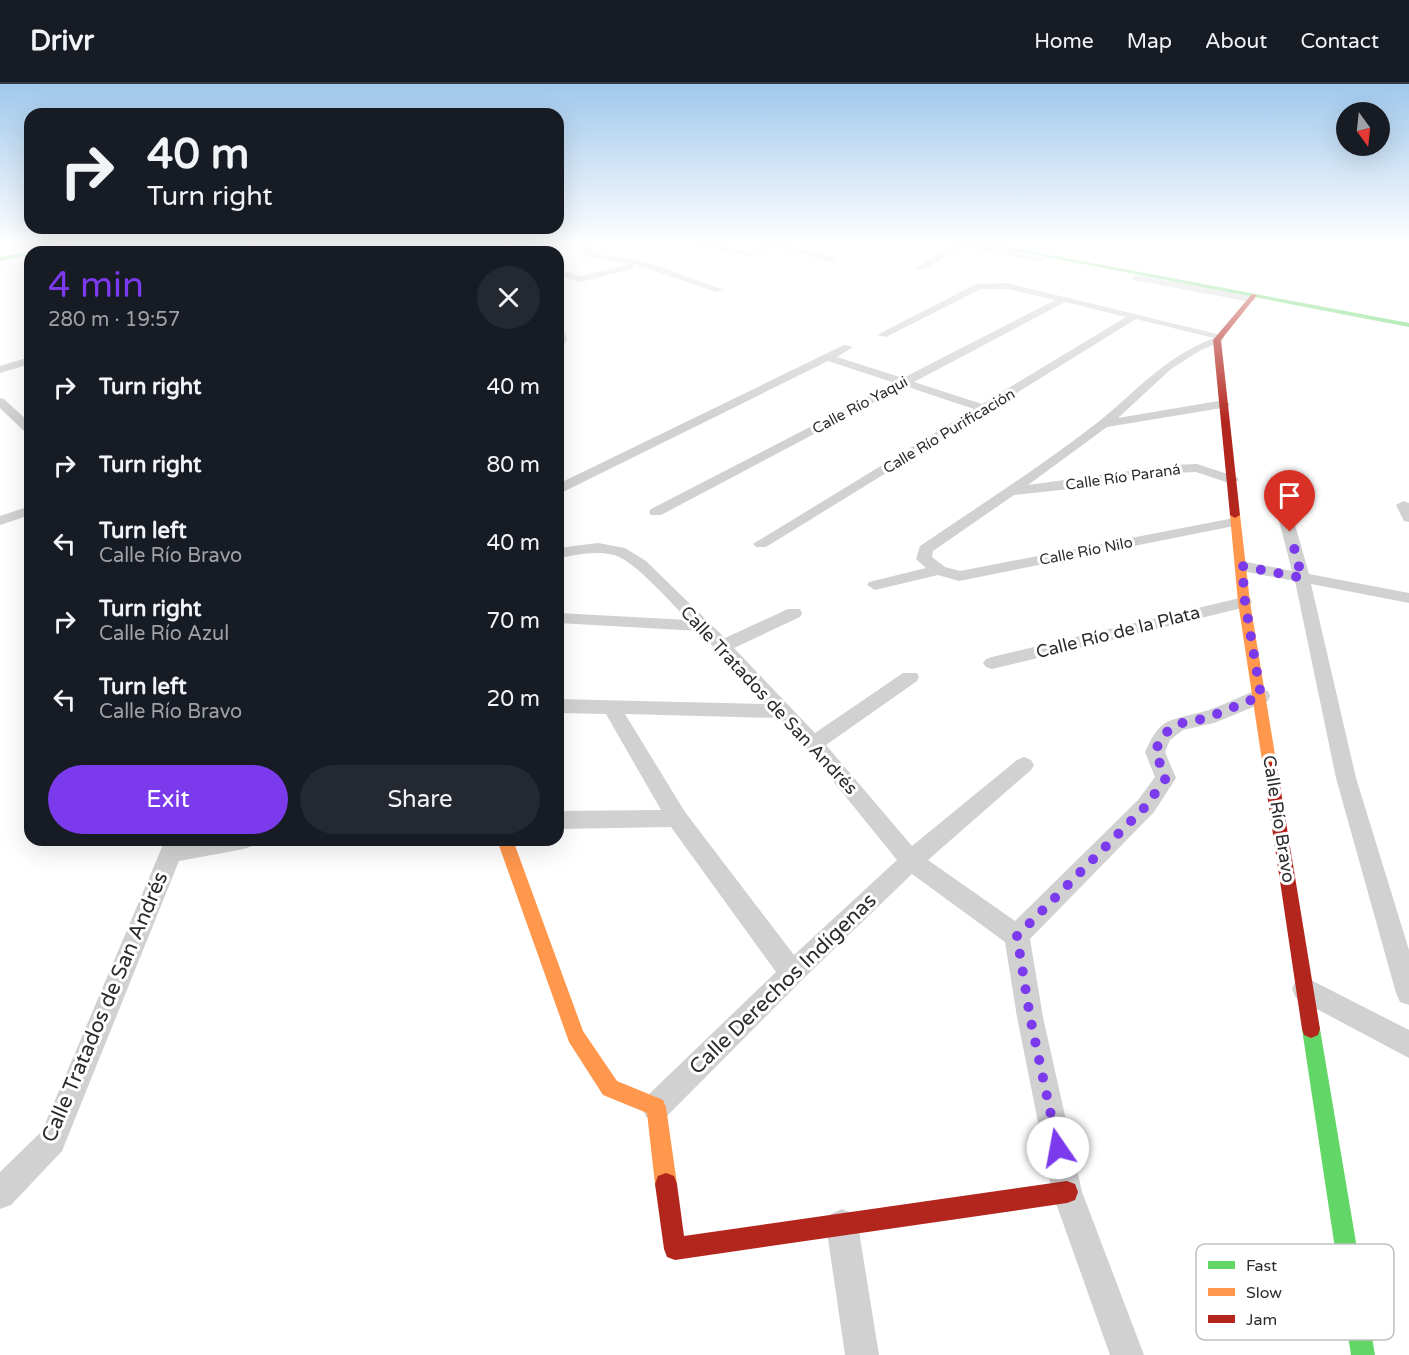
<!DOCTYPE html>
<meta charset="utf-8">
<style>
body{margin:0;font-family:"Varela Round",sans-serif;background:#242831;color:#f1f3f6;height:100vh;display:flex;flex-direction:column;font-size:22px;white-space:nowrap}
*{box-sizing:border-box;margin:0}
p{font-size:20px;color:#9ea1a6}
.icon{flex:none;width:33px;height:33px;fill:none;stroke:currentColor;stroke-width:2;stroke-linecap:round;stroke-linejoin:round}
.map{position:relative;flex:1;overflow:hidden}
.sheet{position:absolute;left:24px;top:162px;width:540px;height:600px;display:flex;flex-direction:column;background:#171b24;border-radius:18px;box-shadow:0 6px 24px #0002}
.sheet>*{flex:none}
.guide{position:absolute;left:24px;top:24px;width:540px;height:126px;border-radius:18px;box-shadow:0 6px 24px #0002;background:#171b24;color:#f1f3f6;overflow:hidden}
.needle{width:39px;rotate:165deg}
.tools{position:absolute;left:1336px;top:18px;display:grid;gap:12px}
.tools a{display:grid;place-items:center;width:54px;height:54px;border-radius:50%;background:#171b24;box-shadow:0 6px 24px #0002;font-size:30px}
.pin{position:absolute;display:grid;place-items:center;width:51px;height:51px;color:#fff;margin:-62px -26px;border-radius:50% 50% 50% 0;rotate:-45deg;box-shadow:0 0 6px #0007}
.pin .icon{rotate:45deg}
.me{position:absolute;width:66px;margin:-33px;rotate:348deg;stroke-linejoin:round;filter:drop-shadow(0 0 4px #0008)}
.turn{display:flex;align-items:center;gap:21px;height:126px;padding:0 24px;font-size:27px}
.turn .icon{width:78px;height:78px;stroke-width:2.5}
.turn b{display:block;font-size:42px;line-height:51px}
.round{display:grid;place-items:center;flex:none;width:63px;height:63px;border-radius:32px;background:#242831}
.head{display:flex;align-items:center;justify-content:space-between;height:102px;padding:0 24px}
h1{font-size:36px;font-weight:600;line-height:45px;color:#7c3aed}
.primary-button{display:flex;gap:12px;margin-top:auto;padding:12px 24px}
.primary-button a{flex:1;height:69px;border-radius:36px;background:#7c3aed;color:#fff;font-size:24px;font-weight:600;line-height:69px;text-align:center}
.primary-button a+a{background:#242831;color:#f1f3f6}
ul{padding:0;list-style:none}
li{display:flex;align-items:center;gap:18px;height:78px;padding:0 24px}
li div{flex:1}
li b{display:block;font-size:22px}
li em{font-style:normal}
header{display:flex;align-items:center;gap:36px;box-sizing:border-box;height:84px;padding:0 30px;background:#171b24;border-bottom:2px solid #363941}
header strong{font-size:28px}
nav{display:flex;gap:33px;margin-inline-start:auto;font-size:21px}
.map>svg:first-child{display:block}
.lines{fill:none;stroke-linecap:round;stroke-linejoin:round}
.street{fill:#d1d1d1;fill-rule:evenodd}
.fast{fill:#63d668;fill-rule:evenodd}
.slow{fill:#ff974d;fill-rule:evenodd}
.jam{fill:#b3261e;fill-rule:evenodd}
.route{stroke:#7c3aed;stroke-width:10;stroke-dasharray:0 18}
.labels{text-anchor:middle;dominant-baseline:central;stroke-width:6;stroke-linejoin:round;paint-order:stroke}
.far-street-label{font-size:15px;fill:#2c2c2c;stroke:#fff}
.street-label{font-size:18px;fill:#2c2c2c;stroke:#fff}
.near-street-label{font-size:21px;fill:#2c2c2c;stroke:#fff}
.key{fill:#fff;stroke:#c0c0c0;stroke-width:1.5}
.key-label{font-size:16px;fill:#2c2c2c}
</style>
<header>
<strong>Drivr</strong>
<nav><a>Home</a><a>Map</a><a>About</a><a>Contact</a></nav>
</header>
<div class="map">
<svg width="1409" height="1271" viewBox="0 0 1409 1271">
<rect width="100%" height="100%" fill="#fff"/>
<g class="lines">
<g class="street">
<polygon points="28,160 41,160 52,165 48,167"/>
<polygon points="153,160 168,160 141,168 127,168"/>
<polygon points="424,160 438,160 413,168 399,168"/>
<polygon points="451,160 465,160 440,168 426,168"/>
<polygon points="524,160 532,160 535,168 527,168"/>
<polygon points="587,160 595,160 591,167 593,169 644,177 724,206 716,208 634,180 634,184 580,198 558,191 558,185 580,192 630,180 588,173 583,168"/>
<polygon points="692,160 709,160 746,167 768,160 781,160 836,175 832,178 774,163 747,172"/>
<polygon points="956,160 974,160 1047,175 1043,178 964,163 923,186 916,184"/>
<polygon points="1136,191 1251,212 1256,215 1251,218 1133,196 1132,194"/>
<path d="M1007,199L1225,252L1221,258L1201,266L1171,285L1118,334L1224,316L1230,320L1228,323L1107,343L1028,401L1173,381L1197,380L1237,393L1239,396L1232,400L1196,388L1173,389L1070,405L1014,411L933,467L932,473L945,483L960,487L1234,434L1239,435L1241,438L1239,441L959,497L938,491L875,506L867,501L869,498L926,484L916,475L920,462C979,422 1040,383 1097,339C1137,307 1164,273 1214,254L1136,235L992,324L990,328H985L766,463H756L753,460L974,325L905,302L661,431H651L649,428L651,425L895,299L828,277L565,407L558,408V400L844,261L853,263L837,273L903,294L1055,216L1007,205H981L886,253L877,251L976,200ZM1065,218L1126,233L982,320L914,298Z"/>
<polygon points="558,241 563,244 567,255 562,264 558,265"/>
<polygon points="30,273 30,280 0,289 0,282"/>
<polygon points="0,314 4,315 30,339 30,350 26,349 0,324"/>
<polygon points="1277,398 1284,402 1309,490 1409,509 1409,519 1311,500 1356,694 1409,866 1409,921 1400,918 1396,909 1336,694 1295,497 1242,487 1234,482 1242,477 1292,487 1270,402"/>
<polygon points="1403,417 1409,419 1409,438 1404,437 1396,421"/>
<polygon points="30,422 30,431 0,441 0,432"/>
<path d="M598,459L625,464L646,477L725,554L788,525H800L802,529L800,533L734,564L815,649L903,589H917L919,593L917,597L826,661L912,762L1017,676L1024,673L1031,676L1034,681L1031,686L928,776L1015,837L1138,716L1155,693L1145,668C1161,633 1168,637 1202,628C1220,623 1237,614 1254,607L1261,606L1268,607L1270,612L1268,617L1214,639L1183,646L1170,656L1165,668L1176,694L1154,728L1030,855L1043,933L1082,1108L1144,1271H1110L1052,1108L1017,933L1005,858L912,790L801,897L666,1033L656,1037L646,1033L642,1023L646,1013L776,888L671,743L558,745V727L661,726L606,630L558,629V615L766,620L699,547L558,539V529L688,536C671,519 635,477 614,471C596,466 576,471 558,474V464ZM625,630L778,634L807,665L897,776L794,871L685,728Z"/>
<polygon points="1244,513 1250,514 1252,518 1250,522 992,585 986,583 983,579 986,575 992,573"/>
<polygon points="165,756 255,756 252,762 244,765 179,777 62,1067 11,1121 0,1125 0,1088 42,1047"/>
<polygon points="1305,893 1409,946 1409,974 1296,914 1292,905 1296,896"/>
<polygon points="842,1125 853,1130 858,1141 879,1271 845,1271 826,1141 831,1130"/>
</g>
<g class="fast">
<polygon points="979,160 992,160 1409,239 1409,243"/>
<polygon points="30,167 32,168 30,168 30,171 0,177 0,173"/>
<polygon points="1311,936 1318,939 1320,945 1375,1271 1351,1271 1302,945 1304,939"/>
</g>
<g class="slow">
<polygon points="61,160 72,160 41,168 30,168"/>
<polygon points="1235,428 1240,431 1250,518 1277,683 1275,687 1265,687 1263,683 1238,518 1230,431"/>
<polygon points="497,756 513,756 583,947 617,997 663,1016 666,1023 677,1100 674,1108 666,1111 658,1108 655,1100 647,1029 603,1011 569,958"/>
</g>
<g class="jam">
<polygon points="1252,210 1257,211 1221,256 1240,431 1235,434 1230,431 1213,256"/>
<polygon points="1270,678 1275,679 1277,683 1320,945 1318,951 1311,954 1304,951 1302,945 1263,683 1265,679"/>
<polygon points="666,1089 674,1092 677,1100 684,1152 1067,1097 1075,1100 1078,1108 1075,1116 1067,1119 675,1176 667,1173 664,1165 655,1100 658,1092"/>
</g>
</g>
<linearGradient id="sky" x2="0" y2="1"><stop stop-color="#a0c8ec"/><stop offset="0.47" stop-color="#fff"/><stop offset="1" stop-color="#fff" stop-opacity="0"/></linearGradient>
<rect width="1409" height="338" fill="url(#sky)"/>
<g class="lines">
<polyline class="route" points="1058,1064 1030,933 1017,852 1146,722 1166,694 1155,668 1162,652 1177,640 1207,634 1261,612 1245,518 1242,482 1302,494 1290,448"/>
</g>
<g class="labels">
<g class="far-street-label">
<text transform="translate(860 321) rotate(-28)">Calle Río Yaqui</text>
<text transform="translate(949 347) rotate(-31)">Calle Río Purificación</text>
<text transform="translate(1123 393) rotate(-8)">Calle Río Paraná</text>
<text transform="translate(1086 467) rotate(-11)">Calle Río Nilo</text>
</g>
<g class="street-label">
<text transform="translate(1118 548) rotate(-14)">Calle Río de la Plata</text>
<text transform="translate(769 616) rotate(47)">Calle Tratados de San Andrés</text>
<text transform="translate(1279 735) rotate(81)">Calle Río Bravo</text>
</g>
<g class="near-street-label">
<text transform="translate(783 900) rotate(-44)">Calle Derechos Indígenas</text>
<text transform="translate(105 923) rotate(-67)">Calle Tratados de San Andrés</text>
</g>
</g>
<rect x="1196" y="1160" width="198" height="96" rx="9" class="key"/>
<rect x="1208" y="1177" width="27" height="8" fill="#63d668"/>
<rect x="1208" y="1204" width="27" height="8" fill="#ff974d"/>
<rect x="1208" y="1231" width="27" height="8" fill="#b3261e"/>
<g class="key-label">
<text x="1246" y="1187">Fast</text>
<text x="1246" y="1214">Slow</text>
<text x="1246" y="1241">Jam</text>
</g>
</svg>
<div class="tools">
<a><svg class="needle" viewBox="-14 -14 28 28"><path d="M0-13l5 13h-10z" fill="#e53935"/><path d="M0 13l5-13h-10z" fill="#9ea1a6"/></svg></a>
</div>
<div class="pin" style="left:1290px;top:448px;background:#d93025"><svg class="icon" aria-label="arrive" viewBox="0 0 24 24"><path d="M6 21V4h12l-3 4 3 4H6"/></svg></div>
<svg class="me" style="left:1058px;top:1064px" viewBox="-20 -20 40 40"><circle r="19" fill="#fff"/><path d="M0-13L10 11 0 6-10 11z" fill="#7c3aed"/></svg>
<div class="guide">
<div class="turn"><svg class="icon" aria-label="right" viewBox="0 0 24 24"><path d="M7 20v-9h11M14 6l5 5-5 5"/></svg><div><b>40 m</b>Turn right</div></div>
</div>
<section class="sheet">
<div class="head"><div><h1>4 min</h1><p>280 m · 19:57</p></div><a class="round"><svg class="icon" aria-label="close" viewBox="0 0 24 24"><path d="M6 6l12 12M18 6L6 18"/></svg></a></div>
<ul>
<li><svg class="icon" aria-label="right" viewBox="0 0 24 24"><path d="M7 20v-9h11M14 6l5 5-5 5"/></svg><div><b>Turn right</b></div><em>40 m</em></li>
<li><svg class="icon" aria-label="right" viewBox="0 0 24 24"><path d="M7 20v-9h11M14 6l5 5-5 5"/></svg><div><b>Turn right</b></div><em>80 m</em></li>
<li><svg class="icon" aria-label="left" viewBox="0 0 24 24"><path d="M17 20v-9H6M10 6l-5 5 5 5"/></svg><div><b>Turn left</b><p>Calle Río Bravo</p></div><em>40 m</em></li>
<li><svg class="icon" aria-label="right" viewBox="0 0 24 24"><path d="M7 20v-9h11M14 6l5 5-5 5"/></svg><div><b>Turn right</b><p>Calle Río Azul</p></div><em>70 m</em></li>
<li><svg class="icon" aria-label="left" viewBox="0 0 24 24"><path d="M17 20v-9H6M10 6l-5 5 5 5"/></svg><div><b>Turn left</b><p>Calle Río Bravo</p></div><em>20 m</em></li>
</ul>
<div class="primary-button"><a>Exit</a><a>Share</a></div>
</section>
</div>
